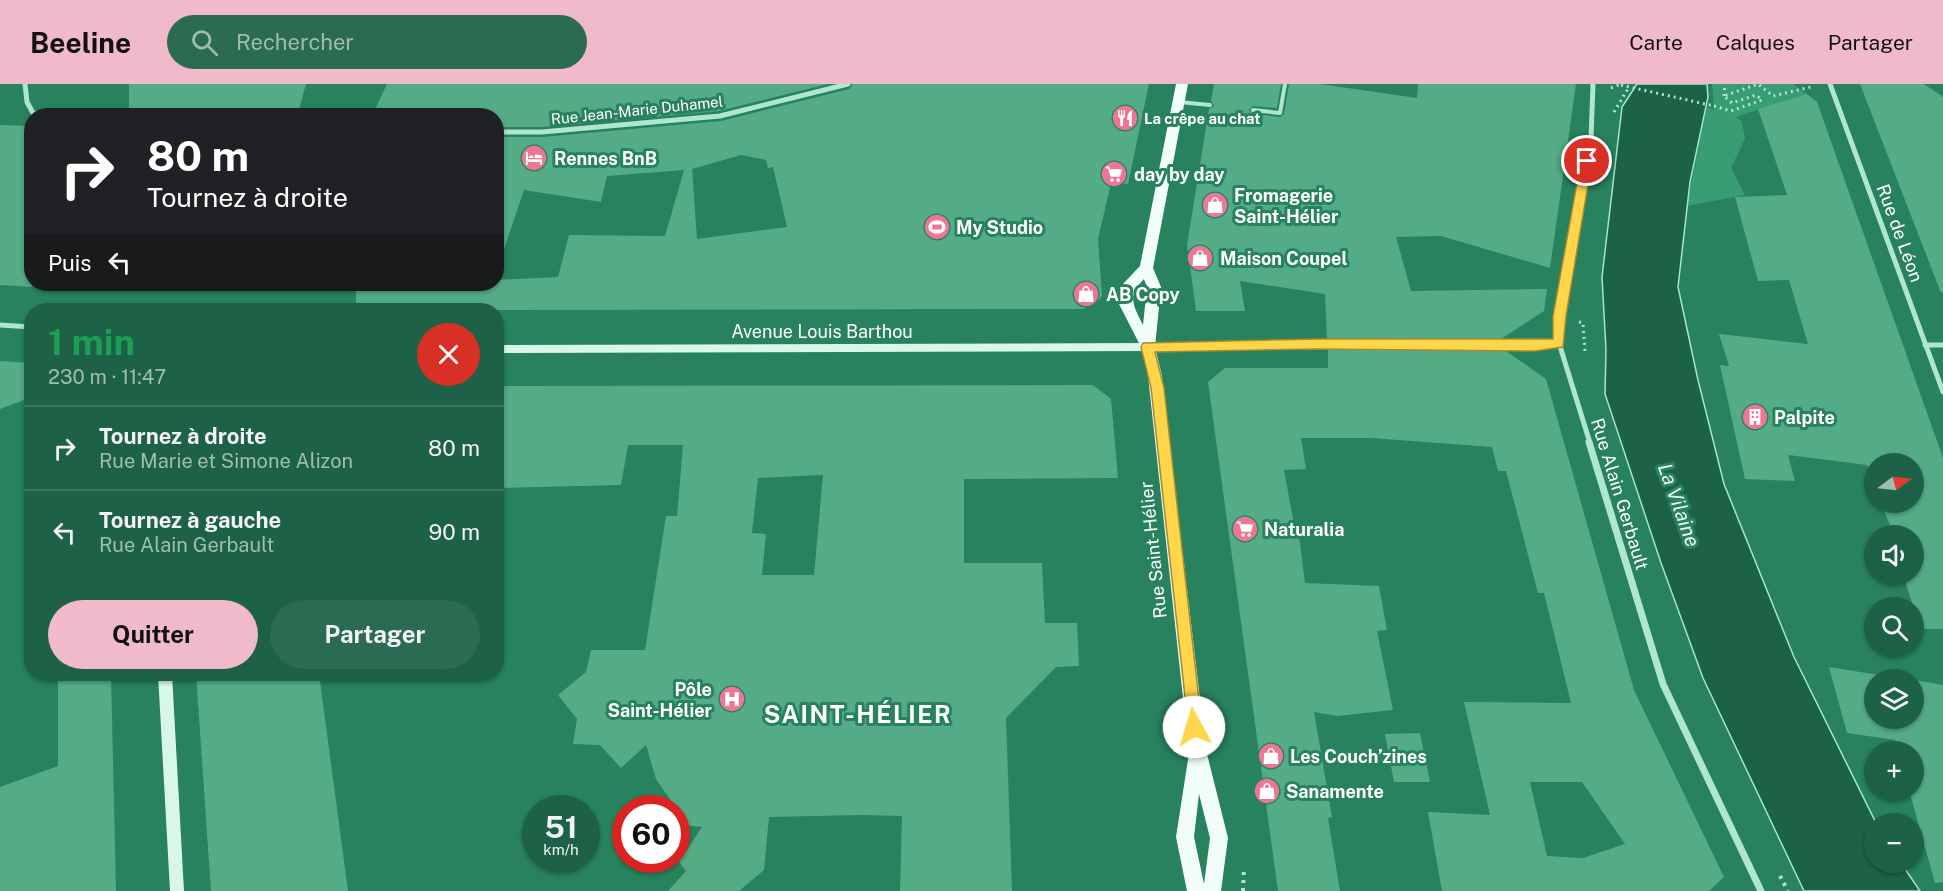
<!DOCTYPE html>
<html lang="fr">
<meta charset="utf-8">
<style>
body{margin:0;font-family:"Public Sans",sans-serif;background:#2a6b51;color:#f1f3f6;height:100vh;display:flex;flex-direction:column;font-size:22px;white-space:nowrap}
*{box-sizing:border-box;margin:0}
p{font-size:20px;color:#a0bcb3}
.icon{flex:none;width:33px;height:33px;fill:none;stroke:currentColor;stroke-width:2;stroke-linecap:round;stroke-linejoin:round}
.map{position:relative;flex:1;overflow:hidden}
.panel{position:absolute;left:24px;top:219px;width:480px;height:378px;display:flex;flex-direction:column;background:#1d6246;border-radius:24px;box-shadow:0 2px 4px #0004}
.panel>*{flex:none}
.banner{position:absolute;left:24px;top:24px;width:480px;height:183px;border-radius:24px;box-shadow:0 2px 4px #0004;background:#202124;color:#fff;overflow:hidden}
.needle{width:39px;rotate:75deg}
.fabs{position:absolute;left:1864px;top:369px;display:grid;gap:12px}
.fabs a{display:grid;place-items:center;width:60px;height:60px;border-radius:50%;background:#1d6246;box-shadow:0 2px 4px #0004;font-size:30px}
.speed{position:absolute;left:522px;top:711px;display:flex;gap:12px;font-size:30px;font-weight:700;text-align:center}
.speed>*{display:grid;place-content:center;width:78px;height:78px;border-radius:50%;background:#1d6246;box-shadow:0 2px 4px #0004;line-height:1}
.speed small{font-size:15px;font-weight:400}
.speed .limit{border:9px solid #d22;background:#fff;color:#111}
.pin{position:absolute;display:grid;place-items:center;width:51px;height:51px;color:#fff;margin:-26px;border:3px solid #fff;border-radius:50%;box-shadow:0 2px 6px #0007}
.me{position:absolute;width:66px;margin:-33px;rotate:354deg;stroke-linejoin:round;filter:drop-shadow(0 0 4px #0008)}
.turn{display:flex;align-items:center;gap:21px;height:126px;padding:0 24px;font-size:27px}
.turn .icon{width:78px;height:78px;stroke-width:2.5}
.turn b{display:block;font-size:42px;line-height:51px}
.then{display:flex;align-items:center;height:57px;padding:0 24px;background:#0003;gap:12px;font-size:22px}
.round{display:grid;place-items:center;flex:none;width:63px;height:63px;border-radius:32px;background:#2a6b51}
.summary{display:flex;align-items:center;justify-content:space-between;height:102px;padding:0 24px}
h1{font-size:36px;font-weight:700;line-height:45px;color:#1e9e55}
.action{display:flex;gap:12px;margin-top:auto;padding:12px 24px}
.action a{flex:1;height:69px;border-radius:36px;background:#f0baca;color:#111;font-size:24px;font-weight:700;line-height:69px;text-align:center}
.action a+a{background:#2a6b51;color:#f1f3f6}
ul{padding:0;list-style:none}
li{display:flex;align-items:center;gap:18px;height:84px;padding:0 24px;border-top:2px solid #3b765f}
li div{flex:1}
li b{display:block;font-size:22px}
li em{font-style:normal}
header{display:flex;align-items:center;gap:36px;box-sizing:border-box;height:84px;padding:0 30px;background:#f0baca;color:#111}
header strong{font-size:28px}
nav{display:flex;gap:33px;margin-inline-start:auto;font-size:21px}
.search{width:420px;height:54px;background:#2a6b51;display:flex;align-items:center;gap:15px;box-sizing:border-box;padding:0 21px;border-radius:33px;color:#a0bcb3;font-size:22px}
.map>svg:first-child{display:block}
.green{fill:#389d73}
.water{fill:#1b6247;stroke:#a4e7ca;stroke-width:1.5}
.building{fill:#54ac87;fill-rule:evenodd}
.lines{fill:none;stroke-linecap:round;stroke-linejoin:round}
.path-far1{stroke:#afe6cf;stroke-width:3;stroke-dasharray:2 4;stroke-linecap:butt}
.path{stroke:#afe6cf;stroke-width:4;stroke-dasharray:3 5;stroke-linecap:butt}
.lane{stroke:#afe6cf;stroke-width:4}
.street-far1{stroke:#afe6cf;stroke-width:5}
.street{stroke:#afe6cf;stroke-width:7}
.secondary{fill:#d9f6ea;fill-rule:evenodd}
.primary{fill:#f1fdf9;fill-rule:evenodd}
.path-bridge{stroke:#afe6cf;stroke-width:3;stroke-dasharray:2 4;stroke-linecap:butt}
.route{fill:#ffd54a;stroke:#a68a30;stroke-width:1.5}
.labels{text-anchor:middle;dominant-baseline:central;stroke-width:6;stroke-linejoin:round;paint-order:stroke}
.far-street-label{font-size:15px;fill:#fff;stroke:#27825d}
.far-poi-label{font-size:15px;font-weight:bold;fill:#fff;stroke:#27825d;text-anchor:start}
.poi-label{font-size:18px;font-weight:bold;fill:#fff;stroke:#27825d;text-anchor:start}
.street-label{font-size:18px;fill:#fff;stroke:#27825d}
.water-label{font-size:20px;font-style:italic;fill:#f1fcf7;stroke:#27825d}
.district-label{font-size:24px;font-weight:bold;letter-spacing:1.5px;fill:#fff;stroke:#27825d}
</style>
<header>
<strong>Beeline</strong>
<div class="search"><svg class="icon" aria-label="search" viewBox="0 0 24 24"><circle cx="10" cy="10" r="6"/><path d="M15 15l6 6"/></svg>Rechercher</div>
<nav><a>Carte</a><a>Calques</a><a>Partager</a></nav>
</header>
<div class="map">
<svg width="1943" height="807" viewBox="0 0 1943 807">
<rect width="100%" height="100%" fill="#27825d"/>
<polygon class="green" points="1712,0 1793,0 1807,10 1736,33 1742,38 1745,55 1731,84 1745,111 1687,122 1706,24 1714,25"/>
<polygon class="water" points="1637,0 1707,0 1708,13 1690,98 1678,203 1698,296 1724,400 1794,573 1876,739 1875,778 1901,779 1920,807 1804,807 1703,594 1661,479 1605,310 1606,266 1602,193 1622,23"/>
<g class="building">
<polygon points="129,0 306,0 298,29 129,24"/>
<polygon points="387,0 828,0 719,27 542,43 496,43 496,32 372,32"/>
<path d="M853,0H1149L1128,100L1111,99L1098,155L1102,211L1099,216L1083,225L448,226L356,222V200H496V196L558,193L569,151L665,152L684,86L607,92L601,118L524,106L501,174L496,173V53H542L721,37L849,5ZM741,71L766,76L768,84L773,83L787,143L697,155L692,85Z"/>
<polygon points="1214,0 1281,0 1277,24 1253,22 1249,26 1253,30 1280,33 1284,30 1289,0 1320,0 1417,14 1418,0 1576,0 1550,184 1441,152 1396,153 1411,207 1547,205 1544,227 1498,257 1327,255 1325,210 1240,197 1245,227 1196,227 1187,161 1209,25 1214,22 1211,17"/>
<polygon points="1860,0 1924,0 1943,13 1943,208 1941,209"/>
<polygon points="1807,10 1817,18 1943,374 1943,545 1920,545 1903,490 1914,490 1914,452 1894,452 1881,418 1914,418 1914,380 1875,380 1875,402 1867,381 1788,371 1795,397 1745,395 1720,281 1729,282 1719,250 1808,260 1789,196 1758,197 1735,113 1787,111 1758,25"/>
<polygon points="0,41 32,42 32,203 0,201"/>
<path d="M1328,265L1506,267L1546,295L1634,606L1724,793L1709,807H1442L1428,728L1490,731L1464,618L1571,619L1544,509H1538L1506,387H1498L1492,363L1371,354H1301L1306,385L1284,386L1296,451H1299L1305,499L1379,502L1387,546L1377,547L1393,626L1337,632L1314,628L1332,733L1328,734L1340,807H1278L1208,298L1225,284H1328ZM1530,698H1582L1625,760L1583,774L1547,772Z"/>
<polygon points="0,277 32,279 32,313 0,325"/>
<path d="M1093,301L1111,315L1118,394L964,395V479H1042L1045,539H1077L1079,582L1056,583L1006,634L1012,807H900L902,732L861,731L769,733L764,786L739,807H668L686,787L679,778L702,743L676,740V724L656,695L646,661L621,684L600,661L573,660L577,635L558,611L586,588L591,566H645L666,432H677L683,361H628L621,401L496,404V302ZM823,391L814,491H762L766,450L752,449L758,394Z"/>
<polygon points="1829,583 1910,596 1875,596 1875,634 1914,634 1914,596 1943,601 1943,798 1935,799 1909,706 1914,706 1914,668 1898,668 1895,656 1847,649"/>
<polygon points="58,590 111,590 116,807 0,807 0,703 58,682"/>
<polygon points="196,590 319,590 348,807 211,807"/>
<polygon points="1420,649 1430,698 1394,698 1385,650"/>
</g>
<g class="lines">
<g class="path-far1">
<polyline points="1611,4 1621,0"/>
<polyline points="1724,12 1725,0"/>
<polyline points="1714,22 1731,27 1762,16 1756,11 1732,19 1724,12 1758,0 1773,12 1811,3"/>
<polyline points="1614,28 1629,3"/>
<polyline points="1579,238 1583,239 1585,267"/>
</g>
<g class="path">
<polyline points="1780,792 1788,807"/>
<polyline points="1243,807 1244,784"/>
</g>
<g class="lane">
<polyline points="1179,18 1210,21"/>
<polyline points="1253,26 1280,29 1285,0"/>
</g>
<g class="street-far1">
<polyline points="25,0 27,18 33,29 86,32"/>
<polyline points="1830,0 1943,308"/>
<polyline points="496,48 542,48 720,32 848,0"/>
<polyline points="0,241 32,243"/>
<polyline points="1925,261 1943,261"/>
<polyline points="1148,263 1316,260 1535,262 1559,259"/>
<polyline points="1590,359 1559,259 1559,232 1591,55 1593,0"/>
</g>
<polyline class="street" points="1589,358 1663,600 1761,807"/>
<g class="secondary">
<polygon points="1148,259 1154,263 1148,267 496,269 496,261"/>
<polygon points="158,590 172,590 184,807 170,807"/>
</g>
<path class="primary" d="M1176,0H1188L1153,184L1161,203L1155,263L1162,292L1206,666L1228,754L1221,807H1187L1176,753L1189,669L1148,292L1141,263L1119,220L1123,200L1140,182ZM1144,195L1147,203L1143,241C1133,221 1127,213 1144,195ZM1199,710L1210,754L1204,800L1194,753Z"/>
<polyline class="path-bridge" points="1621,1 1714,22"/>
</g>
<polygon class="route" points="1587,73 1592,77 1566,232 1563,263 1535,267 1316,265 1155,268 1164,304 1202,643 1200,649 1194,651 1189,649 1151,304 1141,263 1143,259 1316,255 1553,255 1553,232 1581,77"/>
<defs>
<g id="restaurant-disc" transform="scale(1.35)"><circle r="9.5" fill="#ef7594" stroke="#27825d"/><path d="M-5-6h1v4h1v-4h1v4h1v-4h1v5L-1.5 .5V6h-2V.5L-5-1ZM5-6V6H3V1.5H1.5Q1.5-4 5-6Z" fill="#fff"/></g>
<g id="hotel-disc" transform="scale(1.35)"><circle r="9.5" fill="#ef7594" stroke="#27825d"/><path d="M-6-4.5h1.5V1H6V5H4.5V3h-9V5H-6ZM-4 0a1.8 1.8 0 1 1 3.6 0ZM.5 0V-2.5h3Q6-2.5 6 0Z" fill="#fff"/></g>
<g id="supermarket-disc" transform="scale(1.35)"><circle r="9.5" fill="#ef7594" stroke="#27825d"/><path d="M-6-5.5h2.5l.6 2H6L4.5 2H-2.5L-4.4-4H-6ZM-1.5 3.2a1.3 1.3 0 1 0 .1 0ZM3 3.2a1.3 1.3 0 1 0 .1 0Z" fill="#fff"/></g>
<g id="shop-disc" transform="scale(1.35)"><circle r="9.5" fill="#ef7594" stroke="#27825d"/><path d="M-5-2.5h2.3a2.7 3.5 0 0 1 5.4 0H5L5.5 6h-11ZM-1.5-2.5h3a1.5 2.3 0 0 0-3 0Z" fill="#fff"/></g>
<g id="stadium-disc" transform="scale(1.35)"><circle r="9.5" fill="#ef7594" stroke="#27825d"/><path d="M0-5a6.5 5 0 1 0 0 10a6.5 5 0 1 0 0-10ZM-3.5-1.8h7v3.6h-7Z" fill="#fff"/></g>
<g id="building-disc" transform="scale(1.35)"><circle r="9.5" fill="#ef7594" stroke="#27825d"/><path d="M-4-6H4V6H1V3H-1V6H-4ZM-2.5-4.3h1.7v1.8h-1.7ZM.8-4.3h1.7v1.8H.8ZM-2.5-1h1.7V.8h-1.7ZM.8-1h1.7V.8H.8Z" fill="#fff"/></g>
<g id="hospital-disc" transform="scale(1.35)"><circle r="9.5" fill="#ef7594" stroke="#27825d"/><path d="M-5-5h3v3.5h4V-5h3V5h-3V1.5h-4V5h-3Z" fill="#fff"/></g>
</defs>
<g fill-rule="evenodd">
<use href="#restaurant-disc" x="1125" y="34"/>
<use href="#hotel-disc" x="534" y="74"/>
<use href="#supermarket-disc" x="1114" y="90"/>
<use href="#shop-disc" x="1215" y="121"/>
<use href="#stadium-disc" x="937" y="143"/>
<use href="#shop-disc" x="1200" y="174"/>
<use href="#shop-disc" x="1086" y="210"/>
<use href="#building-disc" x="1755" y="333"/>
<use href="#supermarket-disc" x="1245" y="445"/>
<use href="#hospital-disc" x="732" y="615"/>
<use href="#shop-disc" x="1271" y="672"/>
<use href="#shop-disc" x="1267" y="707"/>
</g>
<g class="labels">
<g class="far-street-label">
<text transform="translate(637 26) rotate(-6)">Rue Jean-Marie Duhamel</text>
</g>
<g class="far-poi-label">
<text x="1144" y="34">La crêpe au chat</text>
</g>
<g class="poi-label">
<text x="554" y="74">Rennes BnB</text>
<text x="1134" y="90">day by day</text>
<text x="1234" y="111">Fromagerie<tspan x="1234" dy="21">Saint-Hélier</tspan></text>
<text x="956" y="143">My Studio</text>
<text x="1220" y="174">Maison Coupel</text>
<text x="1106" y="210">AB Copy</text>
<text x="1774" y="333">Palpite</text>
<text x="1264" y="445">Naturalia</text>
<text x="712" y="605" text-anchor="end">Pôle<tspan x="712" dy="21">Saint-Hélier</tspan></text>
<text x="1290" y="672">Les Couch’zines</text>
<text x="1286" y="707">Sanamente</text>
</g>
<g class="street-label">
<text transform="translate(1900 149) rotate(70)">Rue de Léon</text>
<text x="822" y="247">Avenue Louis Barthou</text>
<text transform="translate(1620 410) rotate(73)">Rue Alain Gerbault</text>
<text transform="translate(1153 466) rotate(-96)">Rue Saint-Hélier</text>
</g>
<g class="water-label">
<text transform="translate(1679 421) rotate(70)">La Vilaine</text>
</g>
<g class="district-label">
<text x="858" y="630">SAINT-HÉLIER</text>
</g>
</g>
</svg>
<div class="fabs">
<a><svg class="needle" viewBox="-14 -14 28 28"><path d="M0-13l5 13h-10z" fill="#e53935"/><path d="M0 13l5-13h-10z" fill="#a0bcb3"/></svg></a>
<a><svg class="icon" aria-label="sound" viewBox="0 0 24 24"><path d="M4 9h4l5-4v14l-5-4H4zM17 9q2 3 0 6"/></svg></a>
<a><svg class="icon" aria-label="search" viewBox="0 0 24 24"><circle cx="10" cy="10" r="6"/><path d="M15 15l6 6"/></svg></a>
<a><svg class="icon" aria-label="layers" viewBox="0 0 24 24"><path d="M12 4l9 5-9 5-9-5zM3 14l9 5 9-5"/></svg></a>
<a>+</a>
<a>−</a>
</div>
<div class="speed"><div>51<small>km/h</small></div><div class="limit">60</div></div>
<div class="pin" style="left:1587px;top:77px;background:#d93025"><svg class="icon" aria-label="arrive" viewBox="0 0 24 24"><path d="M6 21V4h12l-3 4 3 4H6"/></svg></div>
<svg class="me" style="left:1194px;top:643px" viewBox="-20 -20 40 40"><circle r="19" fill="#fff"/><path d="M0-13L10 11 0 6-10 11z" fill="#ffd54a"/></svg>
<div class="banner">
<div class="turn"><svg class="icon" aria-label="right" viewBox="0 0 24 24"><path d="M7 20v-9h11M14 6l5 5-5 5"/></svg><div><b>80 m</b>Tournez à droite</div></div>
<div class="then">Puis<svg class="icon" aria-label="left" viewBox="0 0 24 24"><path d="M17 20v-9H6M10 6l-5 5 5 5"/></svg></div>
</div>
<section class="panel">
<div class="summary"><div><h1>1 min</h1><p>230 m · 11:47</p></div><a class="round" style="background:#d93025;color:#fff"><svg class="icon" aria-label="close" viewBox="0 0 24 24"><path d="M6 6l12 12M18 6L6 18"/></svg></a></div>
<ul>
<li><svg class="icon" aria-label="right" viewBox="0 0 24 24"><path d="M7 20v-9h11M14 6l5 5-5 5"/></svg><div><b>Tournez à droite</b><p>Rue Marie et Simone Alizon</p></div><em>80 m</em></li>
<li><svg class="icon" aria-label="left" viewBox="0 0 24 24"><path d="M17 20v-9H6M10 6l-5 5 5 5"/></svg><div><b>Tournez à gauche</b><p>Rue Alain Gerbault</p></div><em>90 m</em></li>
</ul>
<div class="action"><a>Quitter</a><a>Partager</a></div>
</section>
</div>
